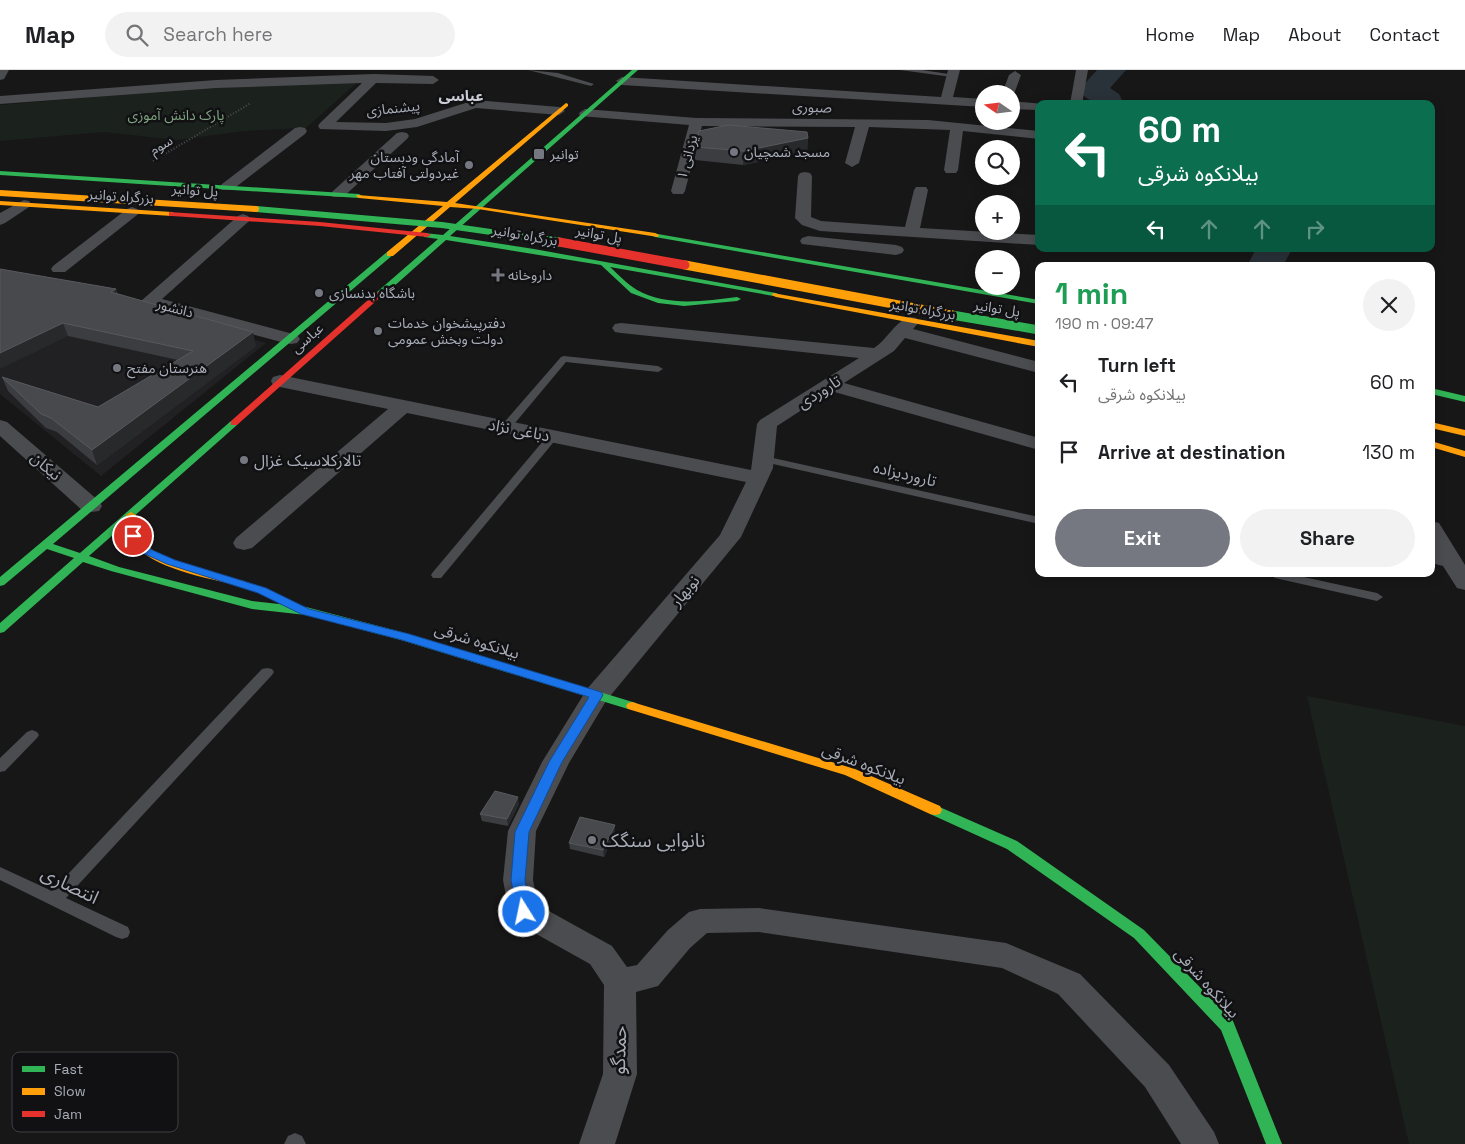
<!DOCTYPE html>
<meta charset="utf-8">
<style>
body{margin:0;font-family:"Space Grotesk","Noto Sans Arabic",sans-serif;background:#f2f2f2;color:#202124;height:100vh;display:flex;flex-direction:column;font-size:19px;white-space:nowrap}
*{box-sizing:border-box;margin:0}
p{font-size:16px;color:#757577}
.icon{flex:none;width:28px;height:28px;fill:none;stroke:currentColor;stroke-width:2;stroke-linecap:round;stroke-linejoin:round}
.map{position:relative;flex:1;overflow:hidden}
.details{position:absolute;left:1035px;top:192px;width:400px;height:315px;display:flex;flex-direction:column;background:#fff;border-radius:10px;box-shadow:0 2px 12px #0003}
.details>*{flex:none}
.hud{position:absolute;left:1035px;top:30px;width:400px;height:152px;border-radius:10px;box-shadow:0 2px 12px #0003;background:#0b6e4f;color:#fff;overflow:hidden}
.needle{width:32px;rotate:284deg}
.controls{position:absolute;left:975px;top:15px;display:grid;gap:10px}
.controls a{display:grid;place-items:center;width:45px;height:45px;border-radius:50%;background:#fff;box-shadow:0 2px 12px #0003;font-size:25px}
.pin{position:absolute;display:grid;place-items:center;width:42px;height:42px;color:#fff;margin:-21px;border:2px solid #fff;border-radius:50%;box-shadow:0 1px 5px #0007}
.me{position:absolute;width:55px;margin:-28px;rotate:350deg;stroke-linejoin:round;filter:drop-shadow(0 0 4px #0008)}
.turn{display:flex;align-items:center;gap:18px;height:105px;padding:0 20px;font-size:22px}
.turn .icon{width:65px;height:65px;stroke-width:2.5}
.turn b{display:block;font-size:35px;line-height:42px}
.lanes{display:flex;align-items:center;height:48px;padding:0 20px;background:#0003;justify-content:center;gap:25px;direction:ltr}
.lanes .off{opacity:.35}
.round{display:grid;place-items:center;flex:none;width:52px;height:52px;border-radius:26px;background:#f2f2f2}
.head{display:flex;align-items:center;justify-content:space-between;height:85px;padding:0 20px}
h1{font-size:30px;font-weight:600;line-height:38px;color:#1e9e55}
.cta{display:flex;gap:10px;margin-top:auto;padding:10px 20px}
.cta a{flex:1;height:58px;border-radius:30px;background:#757880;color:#fff;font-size:20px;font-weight:600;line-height:58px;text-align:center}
.cta a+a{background:#f2f2f2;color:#202124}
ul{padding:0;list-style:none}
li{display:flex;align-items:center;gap:15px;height:70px;padding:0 20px}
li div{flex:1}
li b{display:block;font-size:19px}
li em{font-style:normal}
header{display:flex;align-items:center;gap:30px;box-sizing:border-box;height:70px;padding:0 25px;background:#fff;border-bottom:1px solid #e0e0e0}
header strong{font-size:24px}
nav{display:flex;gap:28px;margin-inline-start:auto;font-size:18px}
.search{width:350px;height:45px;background:#f2f2f2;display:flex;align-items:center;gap:12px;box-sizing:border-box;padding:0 18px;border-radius:28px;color:#757577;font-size:19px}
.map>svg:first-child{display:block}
.built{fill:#212124}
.green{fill:#1b211c}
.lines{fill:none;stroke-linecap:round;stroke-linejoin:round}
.river{fill:#2a3239;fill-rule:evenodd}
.path{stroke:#4d4e52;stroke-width:2;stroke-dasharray:1 2;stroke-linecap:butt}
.lane{fill:#4b4c50;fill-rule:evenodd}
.street{fill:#4b4c50;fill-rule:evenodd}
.fast{fill:#30b455;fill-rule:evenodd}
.slow{fill:#ff9f0a;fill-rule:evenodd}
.jam{fill:#e5322d;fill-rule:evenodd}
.fast-bridge-far1{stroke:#30b455;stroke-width:6}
.fast-bridge{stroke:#30b455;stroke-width:9}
.slow-bridge-far1{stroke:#ff9f0a;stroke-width:6}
.slow-bridge{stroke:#ff9f0a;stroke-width:9}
.jam-bridge{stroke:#e5322d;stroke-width:9}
.wall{fill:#3c3d40}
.shaded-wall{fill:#28292a}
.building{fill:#48494d;stroke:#57595e}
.route{fill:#1a73e8;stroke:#114b97}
.poi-dot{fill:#757880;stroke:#111113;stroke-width:2}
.labels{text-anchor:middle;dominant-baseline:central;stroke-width:5;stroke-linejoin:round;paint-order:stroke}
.far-street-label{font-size:14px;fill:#a8adb8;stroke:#111113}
.far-park-label{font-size:14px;fill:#7fa381;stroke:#111113}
.far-poi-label{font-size:14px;fill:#a8adb8;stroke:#111113;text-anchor:start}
.far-neighbourhood-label{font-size:15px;font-weight:bold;fill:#c9ccd4;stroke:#111113}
.street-label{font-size:16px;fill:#a8adb8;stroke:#111113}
.poi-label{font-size:16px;fill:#a8adb8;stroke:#111113;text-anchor:start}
.near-poi-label{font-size:19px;fill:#a8adb8;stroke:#111113;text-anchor:start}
.near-street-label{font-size:19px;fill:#a8adb8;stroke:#111113}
.key{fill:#111113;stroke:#3e4045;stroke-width:1}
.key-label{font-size:14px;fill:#a8adb8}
</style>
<header>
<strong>Map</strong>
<div class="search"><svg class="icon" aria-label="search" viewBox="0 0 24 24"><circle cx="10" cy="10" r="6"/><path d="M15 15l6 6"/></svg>Search here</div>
<nav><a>Home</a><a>Map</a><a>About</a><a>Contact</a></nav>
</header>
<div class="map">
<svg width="1465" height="1074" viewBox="0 0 1465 1074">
<rect width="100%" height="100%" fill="#171717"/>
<polygon class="built" points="0,207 86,222 266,273 101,406 0,324"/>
<g class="green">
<polygon points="360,10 306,58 245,61 176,70 104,62 0,71 0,35 176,20"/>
<polygon points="1307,626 1465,656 1465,1074 1409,1074"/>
</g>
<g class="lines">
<g class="river">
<path d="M1097,0H1126L1110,18L1119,24L1124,34C1106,34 1090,36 1079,20Z"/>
<polygon points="1256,179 1292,179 1283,196 1247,196"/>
</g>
<polyline class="path" points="153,91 251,33"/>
<g class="lane">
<polygon points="528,0 558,3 594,14 591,16"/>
<polygon points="900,0 922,0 955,5 952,7"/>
<polygon points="564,286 658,296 663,299 658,302 566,292 510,359 502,359 501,357 502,355 561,287"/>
<polygon points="553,363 558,366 557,368 441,508 433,508 431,505 433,502 549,364"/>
<polygon points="764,386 1039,447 1039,454 760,391 759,389 760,387"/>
<polygon points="1269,504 1290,504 1377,523 1383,527 1377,531 1275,508"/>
<polygon points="267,598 272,599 274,602 272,605 66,828 128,857 130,862 128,867 122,869 116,867 0,810 0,797 52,821 262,599"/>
<polygon points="32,660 37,662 39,665 37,668 5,701 0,702 0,688 27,662"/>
<polygon points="295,1063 302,1066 306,1074 284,1074 288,1066"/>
</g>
<g class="street">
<polygon points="0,0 9,0 4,9 0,10"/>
<polygon points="948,0 960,0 953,27 984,29 984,37 622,15 616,11 622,7 941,27"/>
<polygon points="1076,0 1088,0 1082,34 1070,34"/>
<polygon points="1015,1 1021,5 1014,24 1011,27 1011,24 1002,24 1009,5"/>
<polygon points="374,4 433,6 439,10 433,14 376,13 336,52 386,53 415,49 475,30 559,37 565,41 559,45 476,38 417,57 386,61 320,59 318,56 320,53 362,13 216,18 0,34 0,26 216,10"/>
<polygon points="1011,31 1044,34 1039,34 1039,40 1011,39"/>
<polygon points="585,39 696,48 928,50 1039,61 1039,69 963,61 958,100 956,103 946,103 944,100 950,60 869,57 859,93 852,97 845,93 855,57 702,56 685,121 683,124 673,124 671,121 689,55 580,46 579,43"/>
<polygon points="300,57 305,58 307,61 305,64 232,120 222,120 220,117 222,114 295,58"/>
<polygon points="402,62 407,63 409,66 407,69 343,127 333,127 331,124 333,121 397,63"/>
<polygon points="805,102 810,103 812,106 811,147 821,151 905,157 914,120 916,117 926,117 928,120 920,158 1039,165 1039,175 820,161 802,155 795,148 798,106 800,103"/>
<polygon points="24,130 29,131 31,134 29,137 5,153 0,155 0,143"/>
<polygon points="132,137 137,139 140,142 137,145 65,202 53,202 51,199 53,196 127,139"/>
<polygon points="243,144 248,146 251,149 248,152 162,229 297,265 300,269 297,273 291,274 285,273 144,235 141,231 238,146"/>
<polygon points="808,166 896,175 902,177 904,180 902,183 896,185 802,174 800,171 802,168"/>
<path d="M910,247L916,248L919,252L913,259L1039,292V303L905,268L894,281L844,313L1039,368V380L831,321L777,356L773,398L741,467L606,631L569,693L536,761L533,810L538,835L612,876L627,897L637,895L668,860L689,842L700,839L759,838L1006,873L1080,904L1169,995L1214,1062L1219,1074H1181L1145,1017L1058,924L1002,898L759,862L707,863L690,878L658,916L636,922L637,1004L615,1074H579L603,1004L604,915L590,894L513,851L509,842L503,810L508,761L542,692L587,619L720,465L746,412L407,343L252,478L244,480L236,478L233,473L236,468L388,339L280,317L273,315L271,311L273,307L280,305L751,400L757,354L760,350L859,288L621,263L615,262L612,258L615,254L621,253L874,278C887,270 896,250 910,247Z"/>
<polygon points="0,350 7,352 99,431 102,436 99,441 91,442 83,441 0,366"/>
<polygon points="1431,451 1439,453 1465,495 1465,520 1457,518 1443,496 1431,493 1431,479 1433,480"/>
</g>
<g class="fast">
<path d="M632,0H638L450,166L534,179L776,223L780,225L779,227L610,197C619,205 627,214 637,220C668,237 704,231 737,227L741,229L737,231L684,236L658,233L631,223L601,195L446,170L383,226H377V222L438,169L424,167V163L443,165Z"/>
<polygon points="0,101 359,124 362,126 359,128 0,105"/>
<polygon points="652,163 1039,230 1039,234 655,167 651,165"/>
<polygon points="387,182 394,184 53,474 80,483 231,351 237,351 237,355 89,486 119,497 252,531 306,537 405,563 636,633 638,636 636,639 628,639 401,570 306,545 252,539 111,501 83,492 4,562 0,563 0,553 74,488 47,479 4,515 0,516 0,507"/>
<polygon points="1431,318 1465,326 1465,332 1431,324"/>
<polygon points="935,735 1017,771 1144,860 1233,951 1282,1074 1266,1074 1221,960 1134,868 1007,779 930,744 928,740 930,736"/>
</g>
<g class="slow">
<polygon points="566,33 568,34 568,36 455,133 655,163 659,165 658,167 478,139 450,137 393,186 387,186 387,182 443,136 359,128 356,126 357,125 447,132"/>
<polygon points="0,131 172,142 176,144 172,146 0,135"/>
<polygon points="773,223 1039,271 1039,277 776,227 772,225"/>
<polygon points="1431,352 1465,360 1465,366 1431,358"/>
<polygon points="1431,371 1465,381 1465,387 1431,377"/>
<path d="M131,442L136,445C137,452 137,461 141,468C154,492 218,504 244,511L246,513L240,516C209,508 150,499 132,471C127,463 127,454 126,445Z"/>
<polygon points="632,632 855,699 940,736 942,740 940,744 935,745 930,744 845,705 628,639 626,636 628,633"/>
</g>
<g class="jam">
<polygon points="169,142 320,152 427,163 431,165 427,167 320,156 172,146 169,146"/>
<polygon points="377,222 384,224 237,355 231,355 231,351"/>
</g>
<polyline class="fast-bridge-far1" points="256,139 442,155 553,171"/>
<g class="fast-bridge">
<polyline points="544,170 559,172"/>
<polyline points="952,245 1039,260"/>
</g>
<polyline class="slow-bridge-far1" points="0,123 256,139"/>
<polyline class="slow-bridge" points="685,195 952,245"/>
<polyline class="jam-bridge" points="559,172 685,195"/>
</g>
<g class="wall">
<polygon points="808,68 807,82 743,95 695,90 695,77"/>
<polygon points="0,199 116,219 118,224 256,276 97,395 57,362 46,358 8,321 2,307 98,337 178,290 68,266"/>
<polygon points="519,734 508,756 482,751 480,744"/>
<polygon points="615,755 615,761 604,787 570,779 569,773"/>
</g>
<g class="shaded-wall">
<polygon points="808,68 807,82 743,95 744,81"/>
<polygon points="116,219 120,232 111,222"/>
<polygon points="63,253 68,266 0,299 0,283"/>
<polygon points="253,262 256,276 97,395 92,380"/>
<polygon points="518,727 519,734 508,756 507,749"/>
<polygon points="615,755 615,761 604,787 603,780"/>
</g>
<g class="building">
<polygon points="728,55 807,62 808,68 744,81 695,77 699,61"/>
<polygon points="0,199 116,219 111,222 253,262 92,380 51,348 41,344 2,307 98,337 193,281 63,253 0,283"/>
<polygon points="495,721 518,727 507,749 480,744"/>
<polygon points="580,747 615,755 603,780 569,773"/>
</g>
<polygon class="route" points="133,462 137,463 142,472 152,480 175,490 266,518 309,539 409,564 601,622 603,625 562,692 529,762 525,810 531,842 529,847 524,848 519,847 517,842 511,810 515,762 549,692 589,627 402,570 301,544 258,523 167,494 145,484 134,476 128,466"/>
<g class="poi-dot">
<circle cx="734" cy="82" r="5"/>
<rect x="533" y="78" width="12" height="12" rx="2.5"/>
<circle cx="469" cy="95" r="5"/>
<path d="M495.5 197.5h5v5h5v5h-5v5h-5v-5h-5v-5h5z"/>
<circle cx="319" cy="223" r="5"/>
<circle cx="378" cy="261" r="5"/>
<circle cx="117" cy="298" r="5"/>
<circle cx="244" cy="390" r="5"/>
<circle cx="592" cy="770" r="5"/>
</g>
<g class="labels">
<g class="far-street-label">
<text transform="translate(812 37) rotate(1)">صبوری</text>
<text transform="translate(393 38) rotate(-6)">پیشنمازی</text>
<text transform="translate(161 75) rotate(-31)">سوم</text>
<text transform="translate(687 87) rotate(-75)">یزدانی ۱</text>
<text transform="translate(195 120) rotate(4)">پل توانیر</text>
<text transform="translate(121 126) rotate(4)">بزرگراه توانیر</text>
<text transform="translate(599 164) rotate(10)">پل توانیر</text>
<text transform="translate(525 165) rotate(10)">بزرگراه توانیر</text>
<text transform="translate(175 238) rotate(15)">دانشور</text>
<text transform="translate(997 238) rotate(9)">پل توانیر</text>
<text transform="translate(923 239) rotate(10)">بزرگراه توانیر</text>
<text transform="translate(307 268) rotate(-41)">عباسى</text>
</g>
<g class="far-park-label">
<text x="176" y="45">پارک دانش آموزی</text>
</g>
<g class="far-poi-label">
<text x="744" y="82">مسجد شمچیان</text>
<text x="550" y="84">توانیر</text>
<text x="459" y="87" text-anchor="end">آمادگی ودبستان<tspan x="459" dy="16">غیردولتی آفتاب مهر</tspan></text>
<text x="508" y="205">داروخانه</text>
<text x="329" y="223">باشگاه بدنسازی</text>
<text x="388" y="253">دفترپیشخوان خدمات<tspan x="388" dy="16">دولت وبخش عمومی</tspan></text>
<text x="127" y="298">هنرستان مفتح</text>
</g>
<g class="far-neighbourhood-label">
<text x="461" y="25">عباسی</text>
</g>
<g class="street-label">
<text transform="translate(819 322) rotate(-32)">تاروردی</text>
<text transform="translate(519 360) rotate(11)">دباغی نژاد</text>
<text transform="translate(46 396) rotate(41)">نیکان</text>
<text transform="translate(905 404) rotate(13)">تاروردیزاده</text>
<text transform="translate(685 521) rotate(-50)">نوبهار</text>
<text transform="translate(477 571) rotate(17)">بیلانکوه شرقی</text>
<text transform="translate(864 694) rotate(21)">بیلانکوه شرقی</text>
<text transform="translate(1207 913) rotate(48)">بیلانکوه شرقی</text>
</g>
<g class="poi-label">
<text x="254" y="390">تالارکلاسیک غزال</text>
</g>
<g class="near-poi-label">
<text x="602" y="770">نانوایی سنگک</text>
</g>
<g class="near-street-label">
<text transform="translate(70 815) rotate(26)">انتصاری</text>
<text transform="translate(619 980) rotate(-88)">حمدگو</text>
</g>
</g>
<rect x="12" y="982" width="166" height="80" rx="8" class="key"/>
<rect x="22" y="996" width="23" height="6" fill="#30b455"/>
<rect x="22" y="1018" width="23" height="7" fill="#ff9f0a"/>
<rect x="22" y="1041" width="23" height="6" fill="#e5322d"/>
<g class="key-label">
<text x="54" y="1004">Fast</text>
<text x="54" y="1026">Slow</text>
<text x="54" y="1049">Jam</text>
</g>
</svg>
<div class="controls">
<a><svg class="needle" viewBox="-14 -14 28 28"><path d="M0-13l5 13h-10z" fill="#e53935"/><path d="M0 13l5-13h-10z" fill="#757577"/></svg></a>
<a><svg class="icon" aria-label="search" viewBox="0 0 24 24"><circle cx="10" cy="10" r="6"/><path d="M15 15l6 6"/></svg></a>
<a>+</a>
<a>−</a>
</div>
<div class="pin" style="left:133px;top:466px;background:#d93025"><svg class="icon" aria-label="arrive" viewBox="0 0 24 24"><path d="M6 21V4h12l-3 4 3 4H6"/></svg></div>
<svg class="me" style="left:524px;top:842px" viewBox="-20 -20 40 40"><circle r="17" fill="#1a73e8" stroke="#fff" stroke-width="3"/><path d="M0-11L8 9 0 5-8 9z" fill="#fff"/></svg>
<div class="hud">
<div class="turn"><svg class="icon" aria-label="left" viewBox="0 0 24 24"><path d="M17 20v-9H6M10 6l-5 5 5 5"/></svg><div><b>60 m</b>بیلانکوه شرقی</div></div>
<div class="lanes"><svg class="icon" aria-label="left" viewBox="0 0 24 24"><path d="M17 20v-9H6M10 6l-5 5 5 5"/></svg><svg class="icon off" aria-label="ahead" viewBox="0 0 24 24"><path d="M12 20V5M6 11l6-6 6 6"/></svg><svg class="icon off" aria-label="ahead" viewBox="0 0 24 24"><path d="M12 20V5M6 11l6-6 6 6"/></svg><svg class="icon off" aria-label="right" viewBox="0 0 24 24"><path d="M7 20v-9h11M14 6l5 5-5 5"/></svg></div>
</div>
<section class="details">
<div class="head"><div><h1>1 min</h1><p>190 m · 09:47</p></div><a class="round"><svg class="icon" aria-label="close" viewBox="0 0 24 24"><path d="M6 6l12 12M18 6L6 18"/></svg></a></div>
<ul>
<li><svg class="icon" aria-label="left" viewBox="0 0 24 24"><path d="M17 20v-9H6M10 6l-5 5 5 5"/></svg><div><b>Turn left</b><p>بیلانکوه شرقی</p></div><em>60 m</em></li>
<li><svg class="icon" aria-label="arrive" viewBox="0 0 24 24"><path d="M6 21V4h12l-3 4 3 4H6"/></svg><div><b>Arrive at destination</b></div><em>130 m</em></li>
</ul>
<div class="cta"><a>Exit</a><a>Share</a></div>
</section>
</div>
